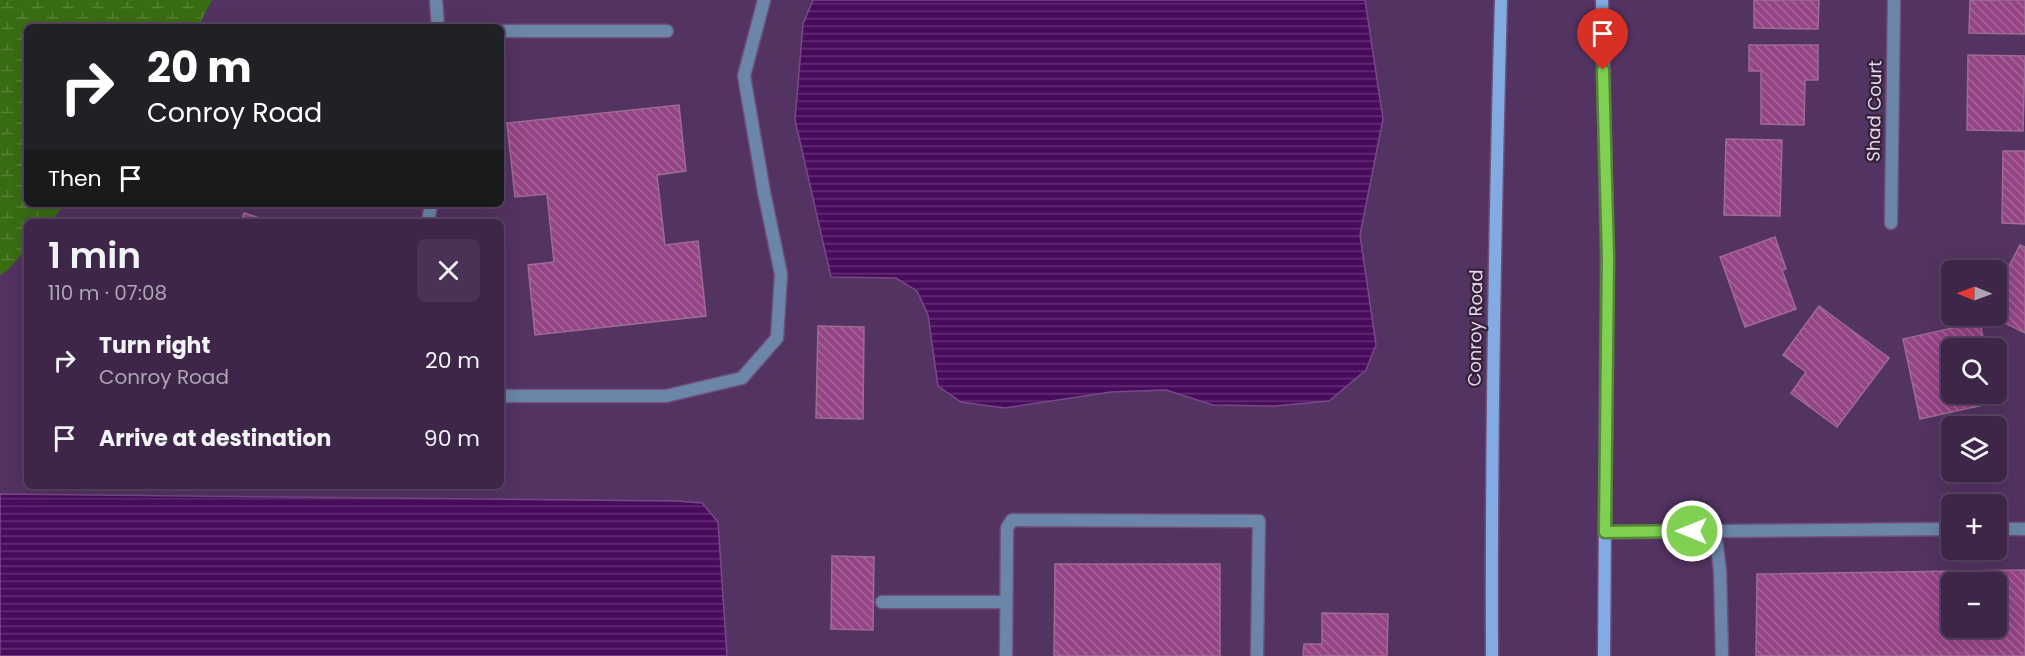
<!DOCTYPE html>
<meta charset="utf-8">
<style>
body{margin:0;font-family:Poppins,sans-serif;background:#493253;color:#f1f3f6;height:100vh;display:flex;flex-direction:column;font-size:22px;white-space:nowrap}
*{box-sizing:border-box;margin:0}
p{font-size:20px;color:#ada5b4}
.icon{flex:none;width:33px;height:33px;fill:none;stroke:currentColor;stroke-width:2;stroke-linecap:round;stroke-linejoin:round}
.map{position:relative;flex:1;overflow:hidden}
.sheet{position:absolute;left:24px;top:219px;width:480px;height:270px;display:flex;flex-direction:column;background:#3e2649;border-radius:9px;box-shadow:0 6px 24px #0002,0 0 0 2px #574361}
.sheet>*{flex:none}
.hud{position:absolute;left:24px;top:24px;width:480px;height:183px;border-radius:9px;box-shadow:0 6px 24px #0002,0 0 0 2px #574361;background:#202124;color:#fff;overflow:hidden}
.needle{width:39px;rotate:271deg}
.tools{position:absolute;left:1941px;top:260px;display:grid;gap:12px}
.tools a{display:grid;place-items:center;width:66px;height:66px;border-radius:9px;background:#3e2649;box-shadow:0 6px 24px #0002,0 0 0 2px #574361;font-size:30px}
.pin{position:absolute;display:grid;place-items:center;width:51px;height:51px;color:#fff;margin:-62px -26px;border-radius:50% 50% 50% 0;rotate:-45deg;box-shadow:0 0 6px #0007}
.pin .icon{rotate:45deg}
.me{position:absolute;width:66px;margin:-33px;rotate:270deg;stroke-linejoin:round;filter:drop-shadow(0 0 4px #0008)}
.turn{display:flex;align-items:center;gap:21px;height:126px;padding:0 24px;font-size:27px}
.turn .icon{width:78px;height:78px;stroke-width:2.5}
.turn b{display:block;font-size:42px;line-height:51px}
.then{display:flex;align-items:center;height:57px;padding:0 24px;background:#0003;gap:12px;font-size:22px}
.round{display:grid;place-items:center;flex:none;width:63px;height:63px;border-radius:9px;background:#493253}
.summary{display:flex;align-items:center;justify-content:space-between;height:102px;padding:0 24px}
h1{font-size:36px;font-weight:600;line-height:45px}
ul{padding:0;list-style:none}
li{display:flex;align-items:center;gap:18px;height:78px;padding:0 24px}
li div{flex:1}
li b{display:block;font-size:22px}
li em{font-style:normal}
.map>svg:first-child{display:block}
.wetland{fill:url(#wetland-marsh)}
.water{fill:url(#water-rules);stroke:#784889;stroke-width:1.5}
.building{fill:url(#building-back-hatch);stroke:#9f6b93;stroke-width:1.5;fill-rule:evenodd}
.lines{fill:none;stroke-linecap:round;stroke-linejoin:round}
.service-casing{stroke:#6e507b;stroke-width:15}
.minor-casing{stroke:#6e507b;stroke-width:15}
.secondary-casing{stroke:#6e507b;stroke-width:15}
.service{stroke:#6b86a8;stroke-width:12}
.minor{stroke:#6b86a8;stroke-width:12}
.secondary{stroke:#81abe2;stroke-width:12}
.route-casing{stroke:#538735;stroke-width:15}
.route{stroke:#80d051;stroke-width:10}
.labels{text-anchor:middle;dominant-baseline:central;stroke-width:4.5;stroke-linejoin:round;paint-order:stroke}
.street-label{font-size:18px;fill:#e7d4ef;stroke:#312237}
</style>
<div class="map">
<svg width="2025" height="656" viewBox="0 0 2025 656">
<defs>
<pattern id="wetland-marsh" width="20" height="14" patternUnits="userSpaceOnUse" patternTransform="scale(1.5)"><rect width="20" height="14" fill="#396d13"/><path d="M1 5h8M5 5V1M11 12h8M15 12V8" fill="none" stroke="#568136"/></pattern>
<pattern id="water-rules" width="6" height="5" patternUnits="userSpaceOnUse" patternTransform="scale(1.5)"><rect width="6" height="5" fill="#490c5d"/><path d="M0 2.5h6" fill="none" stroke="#632e75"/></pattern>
<pattern id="building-back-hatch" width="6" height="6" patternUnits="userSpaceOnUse" patternTransform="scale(1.5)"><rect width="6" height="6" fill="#944384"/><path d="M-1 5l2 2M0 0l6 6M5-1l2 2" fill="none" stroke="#a8669c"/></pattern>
</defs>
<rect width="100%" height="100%" fill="#533361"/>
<polygon class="wetland" points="0,0 212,0 198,27 27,27 27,204 66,204 50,222 27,222 27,248 9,269 0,275"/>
<g class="water">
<polygon points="813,0 1365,0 1383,119 1360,235 1376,345 1366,370 1329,401 1275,406 1213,405 1166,390 1111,392 1005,408 961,402 938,386 928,315 917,291 896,278 831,277 795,120 803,24"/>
<polygon points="0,494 676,501 702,503 718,522 727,656 0,656"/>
</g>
<g class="building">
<polygon points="1754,0 1819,0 1818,29 1754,28"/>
<polygon points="1970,0 2025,0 2025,34 1969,33"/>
<polygon points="1749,45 1818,45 1818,80 1805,80 1804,125 1761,124 1761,71 1749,71"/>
<polygon points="1968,55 2025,56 2023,131 1967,130"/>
<polygon points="679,105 686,171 657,175 665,245 698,241 706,316 535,335 528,265 554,262 547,194 515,197 507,123"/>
<polygon points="1726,139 1782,140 1780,216 1724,215"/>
<polygon points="2003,151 2025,151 2025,224 2002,223"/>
<polygon points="244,213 272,222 241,222"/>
<polygon points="1775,237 1786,269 1782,270 1796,309 1745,327 1720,257"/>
<polygon points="2020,245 2025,247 2025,333 1989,315 1996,315 1996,291"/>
<polygon points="1819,306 1889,358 1837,427 1791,393 1806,372 1783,355"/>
<polygon points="1980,322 1985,348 1952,348 1952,393 1995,393 1997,402 1920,419 1903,339"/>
<polygon points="818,326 864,327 863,419 816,418"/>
<polygon points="832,556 874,557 873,630 831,629"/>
<polygon points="1055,564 1220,564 1220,656 1054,656"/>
<path d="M2025,570V656H1756L1757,574ZM1952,582H1996V627H1952Z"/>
<polygon points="1322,613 1388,614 1387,656 1303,656 1304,644 1322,644"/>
</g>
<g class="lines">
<g class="service-casing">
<g id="service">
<polyline points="501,31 667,31"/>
<polyline points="501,396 666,396 742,378 777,338 781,274 764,192 744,76 764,0"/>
<polyline points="1996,529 2025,529"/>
<polyline points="1715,531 1720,571 1722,656"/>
<polyline points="1605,532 1952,529"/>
<polyline points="882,602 1006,602"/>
<polyline points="1006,656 1007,528 1012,520 1259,521 1257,656"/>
</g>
</g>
<g class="minor-casing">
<g id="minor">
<polyline points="436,0 438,27"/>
<polyline points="428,222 431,204"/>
<polyline points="1891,223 1894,0"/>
</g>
</g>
<g class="secondary-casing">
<g id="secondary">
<polyline points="1602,0 1607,258 1604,656"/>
<path d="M1492,656C1491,437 1495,219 1501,0"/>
</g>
</g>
<use href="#service" class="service"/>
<use href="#minor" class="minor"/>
<use href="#secondary" class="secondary"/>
</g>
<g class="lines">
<g class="route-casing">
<polyline id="route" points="1603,70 1608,258 1605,532 1692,531"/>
</g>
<use href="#route" class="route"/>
</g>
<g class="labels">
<g class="street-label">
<text transform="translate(1874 111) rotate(-89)">Shad Court</text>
<text transform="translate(1475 328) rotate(-89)">Conroy Road</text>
</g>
</g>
</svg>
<div class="tools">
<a><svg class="needle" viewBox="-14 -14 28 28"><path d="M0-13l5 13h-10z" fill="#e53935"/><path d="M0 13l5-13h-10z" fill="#ada5b4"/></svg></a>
<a><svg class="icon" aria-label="search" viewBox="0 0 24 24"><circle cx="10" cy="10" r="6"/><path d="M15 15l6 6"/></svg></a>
<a><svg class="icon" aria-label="layers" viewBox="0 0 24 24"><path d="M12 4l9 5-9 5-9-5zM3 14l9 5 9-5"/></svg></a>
<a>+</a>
<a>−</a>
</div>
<div class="pin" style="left:1603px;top:70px;background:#d93025"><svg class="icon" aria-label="arrive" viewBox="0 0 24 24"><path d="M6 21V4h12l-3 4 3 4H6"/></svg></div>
<svg class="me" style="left:1692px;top:531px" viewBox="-20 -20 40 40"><circle r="17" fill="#80d051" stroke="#fff" stroke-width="3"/><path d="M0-11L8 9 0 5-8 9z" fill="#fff"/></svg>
<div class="hud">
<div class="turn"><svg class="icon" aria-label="right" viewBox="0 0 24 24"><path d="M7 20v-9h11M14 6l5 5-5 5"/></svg><div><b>20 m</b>Conroy Road</div></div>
<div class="then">Then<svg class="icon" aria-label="arrive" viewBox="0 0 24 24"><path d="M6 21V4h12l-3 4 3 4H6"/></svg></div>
</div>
<section class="sheet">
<div class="summary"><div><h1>1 min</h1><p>110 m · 07:08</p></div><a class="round"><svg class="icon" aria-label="close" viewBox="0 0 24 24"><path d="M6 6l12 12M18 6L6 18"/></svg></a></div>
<ul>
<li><svg class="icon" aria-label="right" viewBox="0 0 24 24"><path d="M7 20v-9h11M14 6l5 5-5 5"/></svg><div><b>Turn right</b><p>Conroy Road</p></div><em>20 m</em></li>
<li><svg class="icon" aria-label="arrive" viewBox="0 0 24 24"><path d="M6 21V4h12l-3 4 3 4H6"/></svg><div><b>Arrive at destination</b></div><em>90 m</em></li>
</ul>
</section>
</div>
